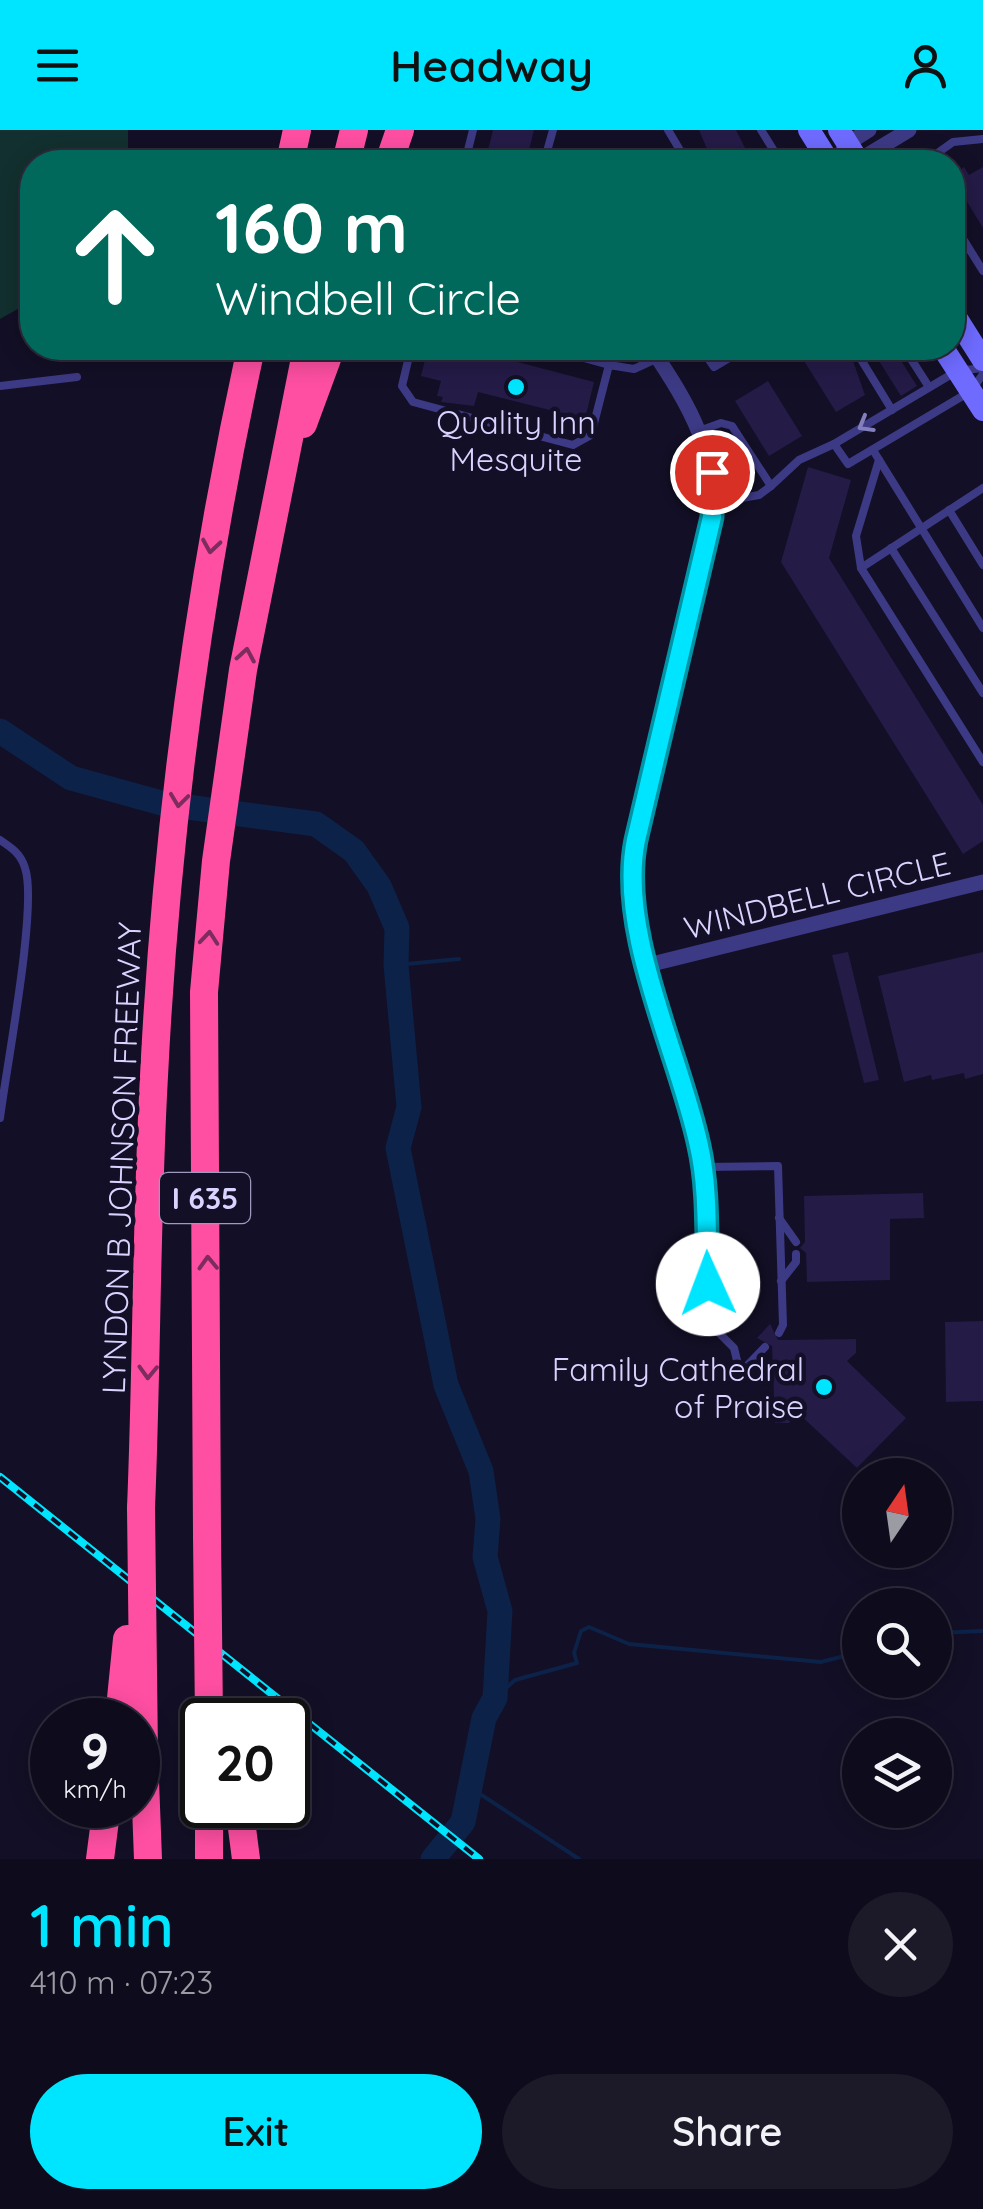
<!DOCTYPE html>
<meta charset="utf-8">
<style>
body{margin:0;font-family:Quicksand,sans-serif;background:#1c1929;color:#f1f3f6;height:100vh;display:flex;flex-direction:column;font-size:38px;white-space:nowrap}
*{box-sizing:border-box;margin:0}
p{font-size:32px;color:#9b9ba3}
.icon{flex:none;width:55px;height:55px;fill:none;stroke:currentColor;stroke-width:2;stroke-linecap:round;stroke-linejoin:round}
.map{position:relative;height:1729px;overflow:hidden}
.side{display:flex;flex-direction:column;background:#0e0b1c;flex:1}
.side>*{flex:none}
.banner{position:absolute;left:20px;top:20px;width:945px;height:210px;border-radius:40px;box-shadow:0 5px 25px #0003,0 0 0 2px #2e2b3b;background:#00695c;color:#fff;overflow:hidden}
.needle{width:65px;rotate:13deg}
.tools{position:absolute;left:842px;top:1328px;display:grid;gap:20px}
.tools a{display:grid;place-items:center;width:110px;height:110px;border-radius:50%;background:#0e0b1c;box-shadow:0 5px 25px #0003,0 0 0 2px #2e2b3b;font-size:50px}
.speed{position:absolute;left:30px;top:1568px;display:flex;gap:20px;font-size:50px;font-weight:700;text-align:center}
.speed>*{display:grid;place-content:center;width:130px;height:130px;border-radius:50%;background:#0e0b1c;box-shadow:0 5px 25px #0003,0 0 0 2px #2e2b3b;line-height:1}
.speed small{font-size:25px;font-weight:400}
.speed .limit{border:5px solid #111;border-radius:15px;background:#fff;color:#111}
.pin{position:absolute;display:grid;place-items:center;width:85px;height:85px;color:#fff;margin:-42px;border:5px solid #fff;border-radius:50%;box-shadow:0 2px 10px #0007}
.me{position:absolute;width:110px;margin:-55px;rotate:358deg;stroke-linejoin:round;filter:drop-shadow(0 0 8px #0008)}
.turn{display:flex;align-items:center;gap:35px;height:210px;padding:0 30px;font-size:45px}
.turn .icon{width:130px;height:130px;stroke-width:2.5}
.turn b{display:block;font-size:70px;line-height:85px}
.round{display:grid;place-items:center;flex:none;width:105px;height:105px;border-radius:52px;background:#1c1929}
.head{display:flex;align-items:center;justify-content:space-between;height:170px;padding:0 30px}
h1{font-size:60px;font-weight:600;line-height:75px;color:#00e5ff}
.action{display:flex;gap:20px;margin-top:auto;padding:20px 30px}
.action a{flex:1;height:115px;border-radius:60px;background:#00e5ff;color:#111;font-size:40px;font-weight:600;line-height:115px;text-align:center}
.action a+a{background:#1c1929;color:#f1f3f6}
header{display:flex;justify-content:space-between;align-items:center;height:130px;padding:0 30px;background:#00e5ff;color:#111;font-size:45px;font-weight:600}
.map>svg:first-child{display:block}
.green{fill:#12302f}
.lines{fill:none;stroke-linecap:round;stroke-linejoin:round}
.stream{stroke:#0c2248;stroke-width:4}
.river{stroke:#0c2248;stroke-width:25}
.building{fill:#241b47}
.lane{stroke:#3d3a85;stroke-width:8}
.street{stroke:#3d3a85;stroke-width:15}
.secondary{stroke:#6f6bff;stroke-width:22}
.highway{stroke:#ff4fa3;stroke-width:28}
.rail-casing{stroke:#00e5ff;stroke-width:8}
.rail{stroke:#130f26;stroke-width:4;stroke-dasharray:11;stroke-linecap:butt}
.highway-bridge{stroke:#ff4fa3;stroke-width:28}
.oneway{stroke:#837fbc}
.oneway2{stroke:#7d2c5e}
.route-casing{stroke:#0095a6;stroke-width:25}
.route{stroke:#00e5ff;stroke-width:18}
.poi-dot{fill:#00e5ff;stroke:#130f26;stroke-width:4}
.labels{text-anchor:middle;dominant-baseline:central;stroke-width:9;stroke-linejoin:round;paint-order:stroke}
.shield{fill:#130f26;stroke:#9e99be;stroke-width:2.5}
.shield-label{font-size:30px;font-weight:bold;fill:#d9d4ff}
.poi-label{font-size:32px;fill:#d9d4ff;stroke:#130f26}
.street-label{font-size:32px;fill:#d9d4ff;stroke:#130f26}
</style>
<header><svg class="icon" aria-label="menu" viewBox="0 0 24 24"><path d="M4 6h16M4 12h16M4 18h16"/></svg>Headway<svg class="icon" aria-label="person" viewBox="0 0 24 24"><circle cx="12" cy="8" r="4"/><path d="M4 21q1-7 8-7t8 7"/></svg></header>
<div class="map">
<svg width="983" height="1729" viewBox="0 0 983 1729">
<rect width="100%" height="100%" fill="#130f26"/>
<polygon class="green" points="0,0 128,0 128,32 32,32 32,171 0,189"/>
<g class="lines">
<g class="stream">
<polyline points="396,835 459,829"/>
<polyline points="935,1503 983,1501"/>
<polyline points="495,1568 515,1550 577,1533 574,1523 581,1501 589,1497 629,1514 821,1532 860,1522"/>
<polyline points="471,1658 579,1729"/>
</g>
<polyline class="river" points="0,601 71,648 165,674 316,694 354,721 379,756 397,798 396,835 409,977 398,1018 446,1255 481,1341 488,1389 485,1427 500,1481 495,1568 484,1588 463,1692 433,1729"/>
</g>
<g class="building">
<polygon points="493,0 534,0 526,32 485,32"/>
<polygon points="699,0 736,0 752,32 731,32 728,28 719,32 713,23 710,26"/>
<polygon points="964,37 969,45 983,37 983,98 952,47"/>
<polygon points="428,218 471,221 472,218 489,218 487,224 594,252 585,289 478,262 474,276 441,272 443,267 437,266 441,251 421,246"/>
<polygon points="815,218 829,218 838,232 853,231 865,265 836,282 801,226"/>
<polygon points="871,218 893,218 917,256 901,266"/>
<polygon points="768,251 802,306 769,326 735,271"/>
<polygon points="808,337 851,350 829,428 983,675 983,711 963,724 781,432"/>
<polygon points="848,822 879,950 864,953 832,825"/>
<polygon points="983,822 983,944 965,949 964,943 932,950 931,945 904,952 878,846"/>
<polygon points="923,1063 924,1088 890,1089 890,1150 807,1152 806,1123 800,1118 805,1112 804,1066"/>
<polygon points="983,1191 983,1271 946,1272 945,1192"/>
<polygon points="770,1194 778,1210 856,1209 856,1223 847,1231 906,1288 857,1338 798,1283 789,1293 775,1293 772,1216 757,1208"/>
</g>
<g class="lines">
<g class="lane">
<polyline points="668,0 687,32"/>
<polyline points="761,0 781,32"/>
<polyline points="465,32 473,0"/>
<polyline points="544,32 553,0"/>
<polyline points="925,32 953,12 983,9"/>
<polyline points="952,91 983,141"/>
<polyline points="411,218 402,256 413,272 573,315 591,305 609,235 634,239 658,228"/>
<polyline points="548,218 609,235"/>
<polyline points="701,218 714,237 746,218"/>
<polyline points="854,218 892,280"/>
<polyline points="904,218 929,257"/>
<polyline points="983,238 957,241 834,314 848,334 971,261 983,244"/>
<polyline points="0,256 77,247"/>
<polyline points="699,301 721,293 732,296 771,356 759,365 713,373"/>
<polyline points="873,320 983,498"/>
<polyline points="771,356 799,330 834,314"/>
<polyline points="983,358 861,438 983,632"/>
<polyline points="949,380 983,435"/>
<polyline points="891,418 983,563"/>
<polyline points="861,438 856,406 879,330"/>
<path d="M0,710C12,718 21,724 25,738C38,775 6,939 0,988"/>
<polyline points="648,835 701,1020 709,1193 734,1218 740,1243"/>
<polyline points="703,1037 778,1036 783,1195 779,1203"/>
<polyline points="779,1088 796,1112"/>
<polyline points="781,1151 796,1132 796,1124"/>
<polyline points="740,1243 765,1217"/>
</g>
<g class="street">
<polyline points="836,32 847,14 869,0"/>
<polyline points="856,32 909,0"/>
<path d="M651,218C688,273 723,329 709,398L633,724L631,764L648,835L983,752"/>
</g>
<g class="secondary">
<polyline points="809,0 829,32"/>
<polyline points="839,0 859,32"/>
<polyline points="952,181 983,230"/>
<polyline points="943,218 983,280"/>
</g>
<g class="highway">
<polyline points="290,32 297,0"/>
<polyline points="346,32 354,0"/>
<polyline points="389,32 400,0"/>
<polyline points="303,294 331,218"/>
<path d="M141,1378C147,1234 146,1090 154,946C166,702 199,456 251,218"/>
<polyline points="207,1405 204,862 216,731 243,540 307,218"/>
<polyline points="144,1624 148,1729"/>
<polyline points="239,1675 246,1729"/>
<polyline points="100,1729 107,1675"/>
<polyline points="209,1729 209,1675"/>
</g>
<g class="rail-casing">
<polyline id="rail" points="0,1347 479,1729"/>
</g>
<use href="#rail" class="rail"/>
<g class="highway-bridge">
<polyline points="141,1378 144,1624"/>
<polyline points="207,1405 209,1590"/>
<polyline points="119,1588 127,1509"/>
</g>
</g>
<defs><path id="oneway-chevron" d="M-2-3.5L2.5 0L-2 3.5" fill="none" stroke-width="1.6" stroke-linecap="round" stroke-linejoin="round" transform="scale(2.5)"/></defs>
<use class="oneway" href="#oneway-chevron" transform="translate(865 295) rotate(150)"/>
<g class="oneway2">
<use href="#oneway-chevron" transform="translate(211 416) rotate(99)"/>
<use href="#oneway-chevron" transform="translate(246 525) rotate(-80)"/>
<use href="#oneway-chevron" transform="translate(179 670) rotate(97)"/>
<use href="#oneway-chevron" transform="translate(209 808) rotate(-85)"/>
<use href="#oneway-chevron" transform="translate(208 1133) rotate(-92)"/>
<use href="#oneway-chevron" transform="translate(148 1242) rotate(92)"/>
</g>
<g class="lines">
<g class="route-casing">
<path id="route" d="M708,1154C706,1109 709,1060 699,1016C680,925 617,802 636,710L712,387V342"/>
</g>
<use href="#route" class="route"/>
</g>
<g class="poi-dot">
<circle cx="516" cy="257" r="10"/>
<circle cx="824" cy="1257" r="10"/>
</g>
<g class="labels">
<rect class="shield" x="160" y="1043" width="90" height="50" rx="8"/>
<g class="shield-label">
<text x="205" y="1068">I 635</text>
</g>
<g class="poi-label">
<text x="516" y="292">Quality Inn<tspan x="516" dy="37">Mesquite</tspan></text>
<text x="804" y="1239" text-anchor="end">Family Cathedral<tspan x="804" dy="37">of Praise</tspan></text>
</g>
<g class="street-label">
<text transform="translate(817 765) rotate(-14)">WINDBELL CIRCLE</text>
<text transform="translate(121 1028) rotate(-88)">LYNDON B JOHNSON FREEWAY</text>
</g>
</g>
</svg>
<div class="tools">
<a><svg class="needle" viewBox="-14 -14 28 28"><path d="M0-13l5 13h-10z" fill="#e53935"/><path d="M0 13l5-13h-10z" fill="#9b9ba3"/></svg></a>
<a><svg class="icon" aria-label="search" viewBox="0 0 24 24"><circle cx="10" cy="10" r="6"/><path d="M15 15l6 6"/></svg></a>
<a><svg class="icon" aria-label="layers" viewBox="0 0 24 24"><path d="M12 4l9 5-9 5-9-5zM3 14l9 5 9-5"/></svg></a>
</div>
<div class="speed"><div>9<small>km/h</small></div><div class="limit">20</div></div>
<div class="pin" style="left:712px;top:342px;background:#d93025"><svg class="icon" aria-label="arrive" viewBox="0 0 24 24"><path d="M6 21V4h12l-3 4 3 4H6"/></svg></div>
<svg class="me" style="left:708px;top:1154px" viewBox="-20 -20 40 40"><circle r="19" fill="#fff"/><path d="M0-13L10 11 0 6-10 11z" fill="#00e5ff"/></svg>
<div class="banner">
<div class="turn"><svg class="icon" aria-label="ahead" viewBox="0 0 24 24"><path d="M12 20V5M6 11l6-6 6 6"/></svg><div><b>160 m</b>Windbell Circle</div></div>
</div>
</div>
<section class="side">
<div class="head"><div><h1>1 min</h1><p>410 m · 07:23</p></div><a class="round"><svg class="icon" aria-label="close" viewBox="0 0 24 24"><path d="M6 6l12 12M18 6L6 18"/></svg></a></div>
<div class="action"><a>Exit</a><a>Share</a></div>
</section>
